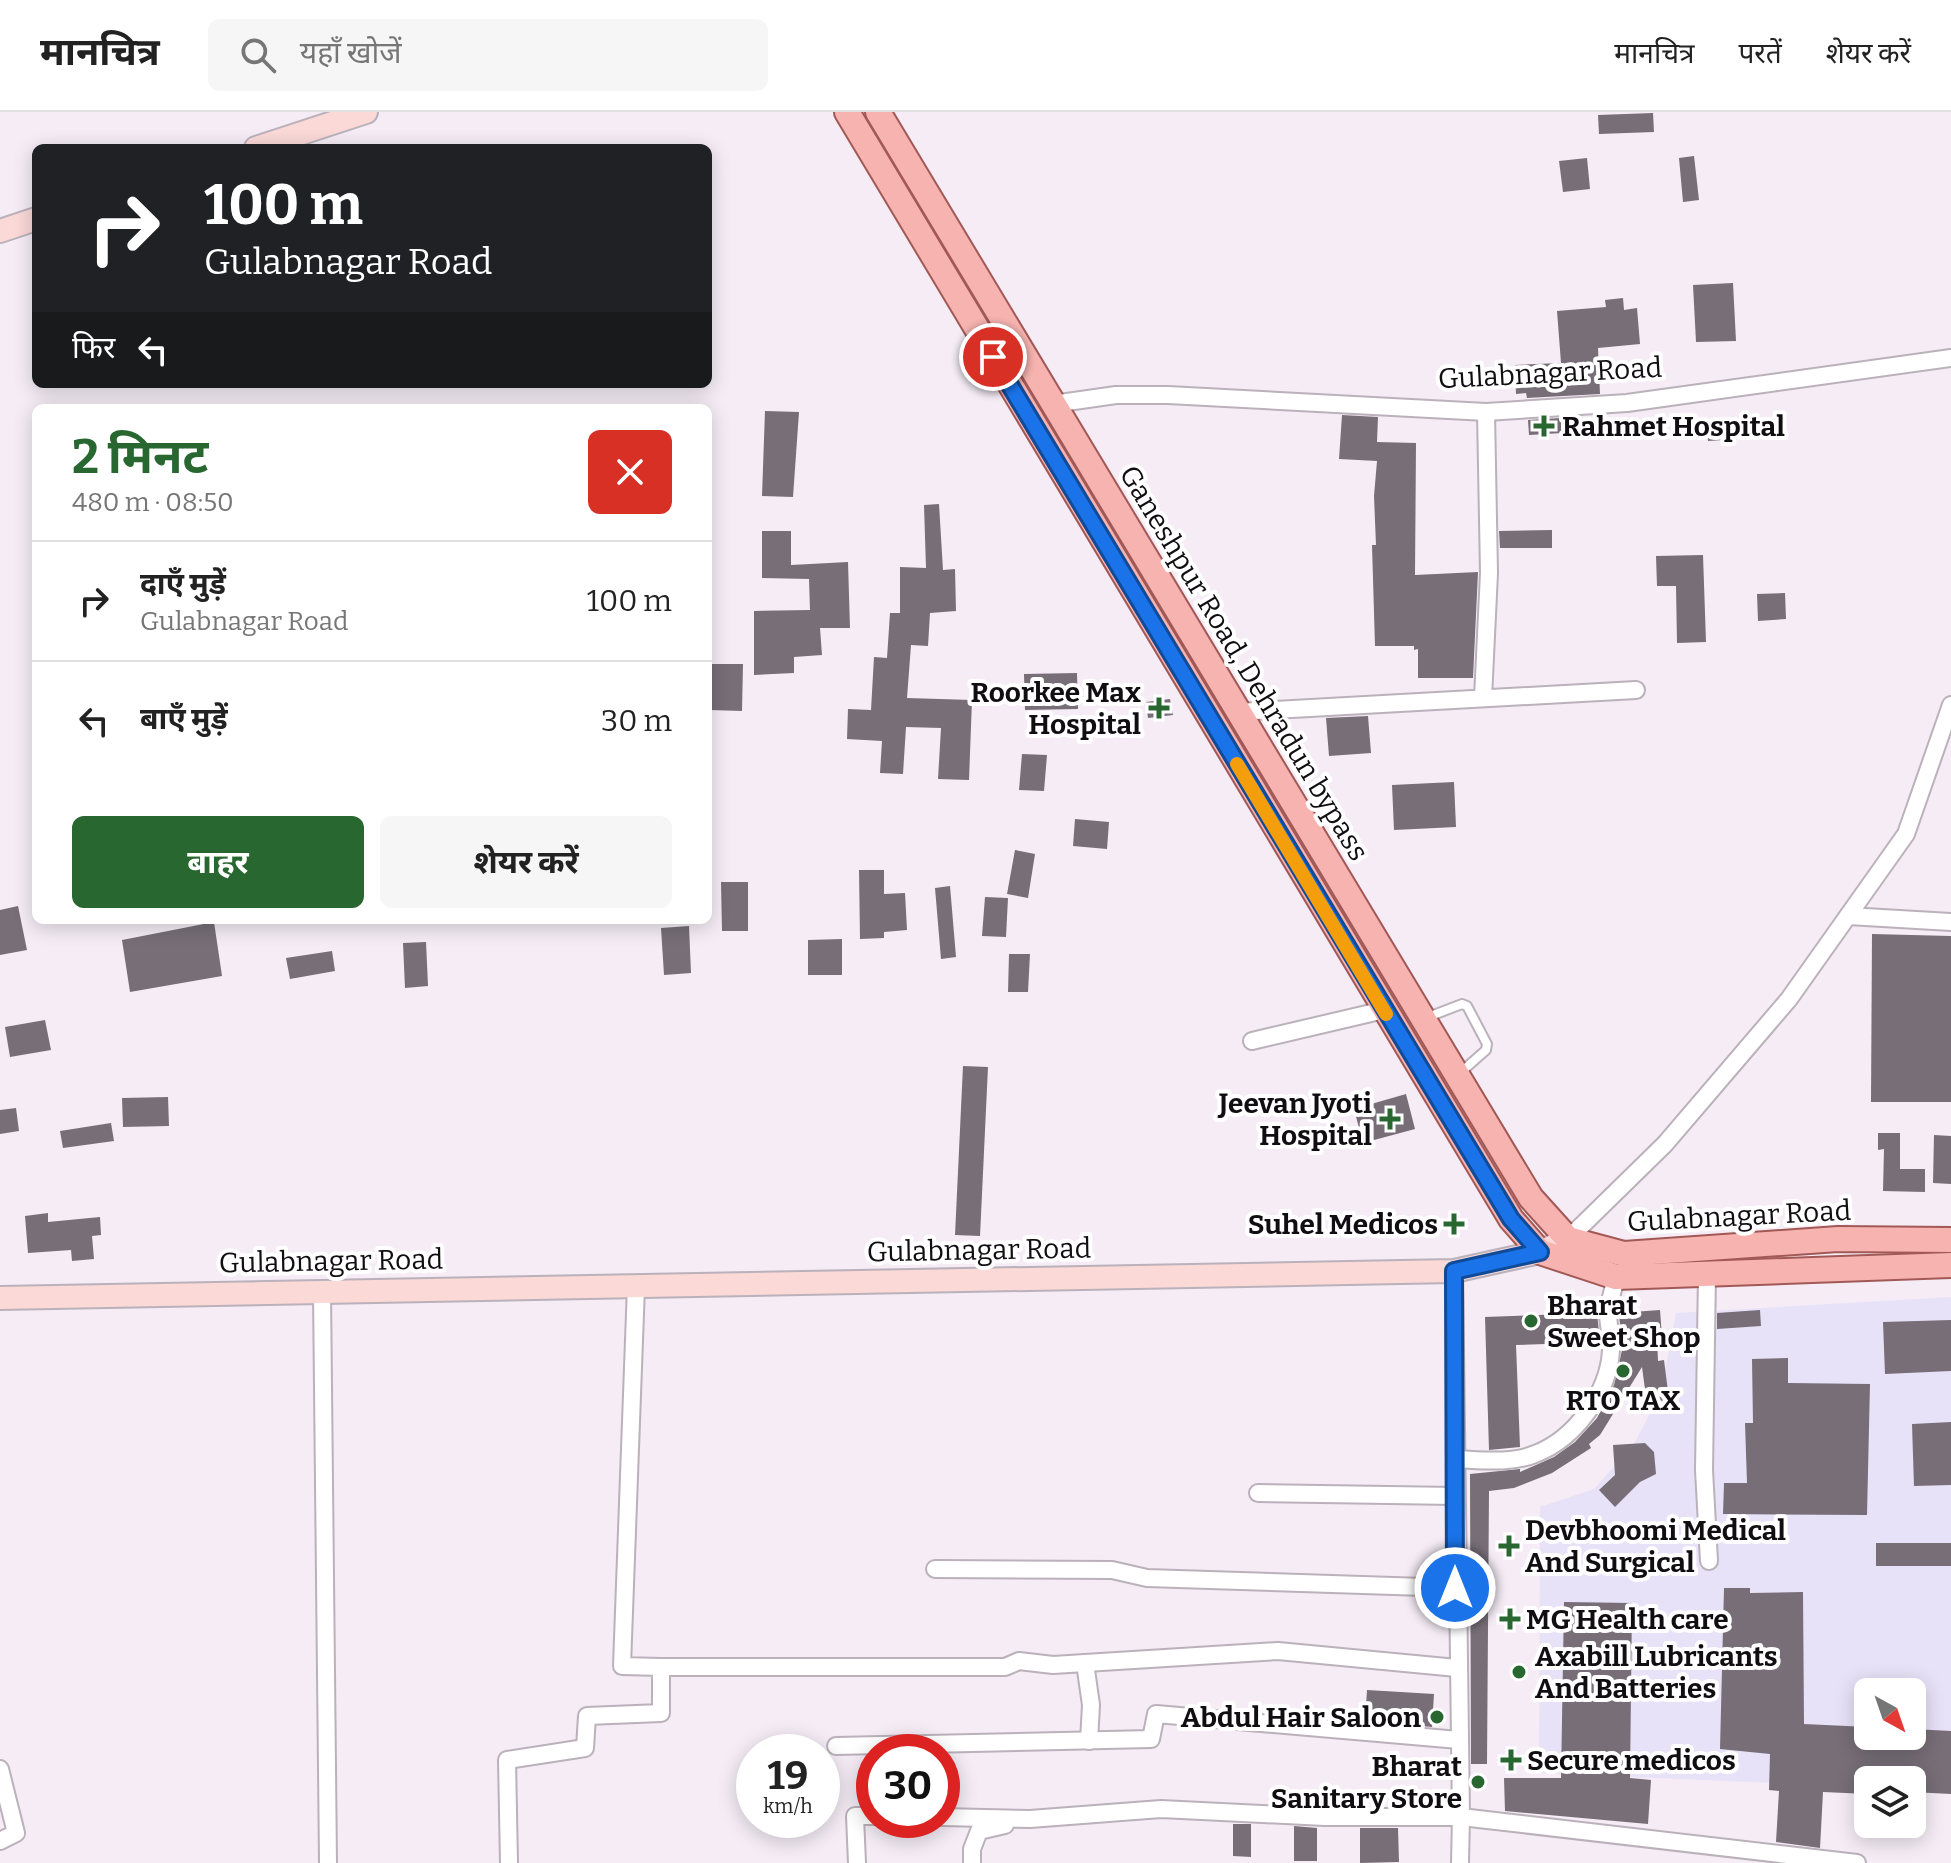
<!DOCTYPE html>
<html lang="hi">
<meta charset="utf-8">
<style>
body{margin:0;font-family:Bitter,"Noto Sans Devanagari",serif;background:#f6f6f6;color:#222;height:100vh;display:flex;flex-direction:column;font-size:30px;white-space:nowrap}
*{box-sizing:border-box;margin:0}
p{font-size:26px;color:#767676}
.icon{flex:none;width:44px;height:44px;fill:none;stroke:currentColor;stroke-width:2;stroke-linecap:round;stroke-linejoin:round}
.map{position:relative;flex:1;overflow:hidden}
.details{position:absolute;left:32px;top:292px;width:680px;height:520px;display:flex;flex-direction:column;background:#fff;border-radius:12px;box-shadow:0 4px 20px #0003}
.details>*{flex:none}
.hud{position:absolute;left:32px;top:32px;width:680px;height:244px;border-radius:12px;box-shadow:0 4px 20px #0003;background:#202124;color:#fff;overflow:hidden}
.needle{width:52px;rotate:140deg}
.controls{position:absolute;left:1854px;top:1566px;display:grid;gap:16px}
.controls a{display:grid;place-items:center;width:72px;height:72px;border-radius:12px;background:#fff;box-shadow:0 4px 20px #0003;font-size:40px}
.speed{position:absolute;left:736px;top:1622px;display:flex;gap:16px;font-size:40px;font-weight:700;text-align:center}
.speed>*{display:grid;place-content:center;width:104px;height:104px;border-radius:50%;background:#fff;box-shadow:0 4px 20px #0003;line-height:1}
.speed small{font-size:20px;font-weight:400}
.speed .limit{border:12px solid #d22;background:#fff;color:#111}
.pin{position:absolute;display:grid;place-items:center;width:68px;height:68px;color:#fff;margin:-34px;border:4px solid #fff;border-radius:50%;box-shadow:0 2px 8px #0007}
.me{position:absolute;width:88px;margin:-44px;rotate:0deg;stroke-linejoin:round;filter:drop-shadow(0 0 6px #0008)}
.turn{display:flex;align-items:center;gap:28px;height:168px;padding:0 40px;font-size:36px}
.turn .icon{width:104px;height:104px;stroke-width:2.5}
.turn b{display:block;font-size:56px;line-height:68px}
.then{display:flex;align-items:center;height:76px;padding:0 40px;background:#0003;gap:16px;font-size:30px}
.round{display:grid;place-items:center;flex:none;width:84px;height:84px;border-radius:12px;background:#f6f6f6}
.summary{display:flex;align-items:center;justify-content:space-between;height:136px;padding:0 40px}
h1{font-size:48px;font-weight:700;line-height:60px;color:#286730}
.cta{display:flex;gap:16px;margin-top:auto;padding:16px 40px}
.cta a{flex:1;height:92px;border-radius:12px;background:#286730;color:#fff;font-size:32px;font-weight:700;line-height:92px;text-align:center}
.cta a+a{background:#f6f6f6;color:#222}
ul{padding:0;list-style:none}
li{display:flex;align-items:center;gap:24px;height:120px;padding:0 40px;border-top:2px solid #e0e0e0}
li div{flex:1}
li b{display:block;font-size:30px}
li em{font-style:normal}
header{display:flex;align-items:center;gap:48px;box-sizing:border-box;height:112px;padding:0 40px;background:#fff;border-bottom:2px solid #e0e0e0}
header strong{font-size:38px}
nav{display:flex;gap:44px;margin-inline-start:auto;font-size:28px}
.search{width:560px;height:72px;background:#f6f6f6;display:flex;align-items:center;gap:20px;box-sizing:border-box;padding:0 28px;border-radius:12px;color:#767676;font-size:30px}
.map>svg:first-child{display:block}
.commercial{fill:#e7e2f8;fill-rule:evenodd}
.building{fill:#776e77}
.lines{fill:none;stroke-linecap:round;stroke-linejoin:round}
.lane-casing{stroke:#bab1ba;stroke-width:12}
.street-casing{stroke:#bab1ba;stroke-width:20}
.secondary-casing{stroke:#bab1ba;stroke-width:26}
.primary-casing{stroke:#a25956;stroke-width:28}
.lane{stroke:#fff;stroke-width:8}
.street{stroke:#fff;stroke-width:16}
.secondary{stroke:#fad9d7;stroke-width:22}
.primary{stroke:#f6b3b0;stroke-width:24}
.route-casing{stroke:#114b97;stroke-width:20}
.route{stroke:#1a73e8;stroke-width:14}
.slow{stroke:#f59e0b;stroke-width:14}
.poi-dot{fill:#286730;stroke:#fff;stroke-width:3}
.labels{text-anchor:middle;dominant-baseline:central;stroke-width:8;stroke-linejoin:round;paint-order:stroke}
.street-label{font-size:28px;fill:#110e11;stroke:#fff}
.poi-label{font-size:28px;font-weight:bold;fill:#110e11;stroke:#fff;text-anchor:start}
</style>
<header>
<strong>मानचित्र</strong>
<div class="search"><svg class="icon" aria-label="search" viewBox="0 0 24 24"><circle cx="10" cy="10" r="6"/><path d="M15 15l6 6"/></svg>यहाँ खोजें</div>
<nav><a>मानचित्र</a><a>परतें</a><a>शेयर करें</a></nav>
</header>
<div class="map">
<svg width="1951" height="1751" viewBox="0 0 1951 1751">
<rect width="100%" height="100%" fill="#f5ecf6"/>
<path class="commercial" d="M1951,1185V1678L1912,1668H1868V1675L1539,1661L1540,1395L1594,1377L1634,1332L1661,1280L1676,1201ZM1868,1580H1912V1624H1868Z"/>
<g class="building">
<polygon points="1653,1 1654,20 1599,22 1598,3"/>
<polygon points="1694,44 1699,88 1683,90 1679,46"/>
<polygon points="1587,46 1590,77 1563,80 1559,49"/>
<polygon points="1733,171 1736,229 1696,230 1693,173"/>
<polygon points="1623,186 1624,198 1637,196 1640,232 1598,236 1600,282 1527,286 1526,281 1516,282 1515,253 1561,251 1557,199 1606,195 1605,188"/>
<polygon points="765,299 799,300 793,385 762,384"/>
<polygon points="1342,303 1378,305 1377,330 1416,331 1415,463 1478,460 1473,566 1418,566 1418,537 1414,538 1414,534 1375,534 1372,433 1376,433 1374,384 1377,349 1339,347"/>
<polygon points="1561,306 1562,321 1529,323 1528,308"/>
<polygon points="1737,309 1738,327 1708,329 1707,311"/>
<polygon points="939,392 943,458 955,457 956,499 930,501 928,534 911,533 907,586 972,588 969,668 938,667 941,616 906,615 903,662 880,661 882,629 847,627 848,597 871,598 874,545 887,546 890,501 900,501 900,455 926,456 924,393"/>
<polygon points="1552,418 1552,436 1500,436 1499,419"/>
<polygon points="762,419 791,419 791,453 848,450 850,516 820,516 822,543 794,545 794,561 754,563 754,499 810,498 809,467 762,466"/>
<polygon points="1703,443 1706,530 1677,531 1676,474 1657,474 1656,444"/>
<polygon points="1785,481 1786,507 1758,509 1757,482"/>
<polygon points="711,552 743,552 742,599 710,598"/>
<polygon points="1077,561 1078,597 1025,598 1024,562"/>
<polygon points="1170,587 1173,603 1148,606 1146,590"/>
<polygon points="1368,604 1371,641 1329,644 1326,606"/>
<polygon points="1022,642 1047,643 1044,679 1019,678"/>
<polygon points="1454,670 1456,715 1394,718 1392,673"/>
<polygon points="1075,707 1109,710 1107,737 1073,734"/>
<polygon points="1015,738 1035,742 1028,786 1007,782"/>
<polygon points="859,758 884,758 884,782 905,781 907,818 884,820 884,826 860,827"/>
<polygon points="721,770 748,770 748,819 722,819"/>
<polygon points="950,774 956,845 941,847 935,776"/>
<polygon points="985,785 1008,786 1006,825 982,824"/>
<polygon points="18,794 27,838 0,843 0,798"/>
<polygon points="214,810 222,864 130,880 122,828"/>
<polygon points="689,814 691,861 664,863 661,816"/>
<polygon points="1872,822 1951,824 1951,990 1871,990"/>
<polygon points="842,827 842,863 808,863 808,828"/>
<polygon points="426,830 428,874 405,876 403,831"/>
<polygon points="332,839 335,859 290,867 286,846"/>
<polygon points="1009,842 1030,842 1028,880 1008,880"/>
<polygon points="45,908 51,938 10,945 5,915"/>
<polygon points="963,954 988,955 980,1124 955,1123"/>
<polygon points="1406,982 1415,1017 1363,1031 1354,997"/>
<polygon points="168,985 169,1014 123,1015 122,986"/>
<polygon points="16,996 19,1019 0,1022 0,998"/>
<polygon points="111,1011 114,1029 63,1036 60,1019"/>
<polygon points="1878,1021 1900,1021 1900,1057 1925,1057 1925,1080 1883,1079 1884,1037 1878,1038"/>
<polygon points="1934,1023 1951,1024 1951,1072 1933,1071"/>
<polygon points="48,1101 48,1110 100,1105 101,1123 92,1124 94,1147 72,1149 71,1138 28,1141 25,1104"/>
<polygon points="1660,1198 1662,1225 1657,1226 1658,1249 1664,1248 1669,1287 1647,1292 1642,1255 1600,1323 1589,1332 1591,1336 1552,1361 1514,1376 1489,1379 1487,1652 1471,1652 1470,1362 1520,1357 1520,1360 1554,1345 1575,1330 1597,1306 1614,1273 1622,1238 1619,1201"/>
<polygon points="1760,1198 1761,1214 1717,1217 1717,1201"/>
<polygon points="1597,1201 1600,1230 1516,1233 1520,1335 1489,1338 1485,1205"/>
<polygon points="1951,1208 1951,1259 1885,1262 1883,1210"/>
<polygon points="1788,1246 1788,1271 1870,1272 1867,1403 1723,1402 1724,1371 1747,1371 1745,1311 1753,1311 1752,1247"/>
<polygon points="1951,1310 1951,1373 1914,1374 1912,1312"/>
<polygon points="1645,1331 1654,1340 1656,1362 1640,1370 1615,1395 1599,1378 1615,1363 1613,1333"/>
<rect x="1876" y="1431" width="75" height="23"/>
<polygon points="1724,1476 1750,1476 1750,1481 1803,1480 1804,1612 1868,1615 1868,1624 1912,1624 1912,1617 1951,1619 1951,1682 1912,1680 1912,1668 1868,1668 1868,1682 1823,1680 1820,1736 1776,1730 1779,1679 1769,1678 1770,1642 1720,1637"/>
<polygon points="1564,1490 1632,1491 1630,1666 1651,1668 1648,1712 1505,1699 1504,1666 1561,1666"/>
<polygon points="1367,1578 1434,1582 1432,1615 1365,1609"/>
<polygon points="1233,1712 1251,1712 1251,1745 1233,1744"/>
<polygon points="1294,1714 1317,1716 1317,1749 1294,1749"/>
<polygon points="1360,1716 1398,1716 1399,1750 1360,1751"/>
</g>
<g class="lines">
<g class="lane-casing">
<polyline id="lane" points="1428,905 1462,892 1467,894 1487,932 1486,938 1460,961"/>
</g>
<g class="street-casing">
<g id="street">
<polyline points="1053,292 1116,283 1168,283 1486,300 1627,291 1951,246"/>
<polyline points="1483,586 1489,461 1486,300"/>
<polyline points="1237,600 1636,578"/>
<polyline points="1848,804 1951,810"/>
<polyline points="1252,929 1384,898"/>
<polyline points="1568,1127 1665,1032 1789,887 1906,722 1951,593"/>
<polyline points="1707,1162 1704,1358 1709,1449"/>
<polyline points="322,1180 328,1751"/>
<path d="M1456,1347C1481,1348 1511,1352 1535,1342C1575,1327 1609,1280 1611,1238C1612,1225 1608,1213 1608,1201C1609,1189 1614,1176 1616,1165"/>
<polyline points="1258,1381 1456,1384"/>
<polyline points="935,1457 1112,1458 1147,1466 1455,1476"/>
<polyline points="1085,1551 1091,1593 1089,1629"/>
<polyline points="661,1555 1005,1555 1019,1549 1053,1553 1278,1539 1457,1556"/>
<polyline points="836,1634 1151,1627 1156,1602 1459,1628"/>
<polyline points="0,1657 16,1721 0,1729"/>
<polyline points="942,1705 1030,1707 1161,1697 1325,1705 1461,1705 1454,1159"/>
<polyline points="509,1751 507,1648 585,1636 587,1604 661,1601 661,1555 622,1554 636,1174"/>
<polyline points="857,1751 855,1704 874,1704"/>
<polyline points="972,1751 972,1737 979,1719 1005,1713"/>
<polyline points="1460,1751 1461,1705 1857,1751"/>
</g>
</g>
<g class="secondary-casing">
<g id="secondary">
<polyline points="256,36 366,0"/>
<polyline points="0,119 36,107"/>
<polyline points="0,1186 1454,1159 1540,1140 1568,1127"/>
</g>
</g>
<g class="primary-casing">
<g id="primary">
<polyline points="847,0 1511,1107 1540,1140 1616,1165 1951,1153"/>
<polyline points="878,0 1531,1086 1568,1127 1624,1142 1838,1127 1951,1128"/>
</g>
</g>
<use href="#lane" class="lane"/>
<use href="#street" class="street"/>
<use href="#secondary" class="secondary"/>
<use href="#primary" class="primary"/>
</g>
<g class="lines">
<g class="route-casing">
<polyline id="route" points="993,245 1511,1107 1540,1140 1454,1159 1455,1476"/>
</g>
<use href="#route" class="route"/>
<polyline class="slow" points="1237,652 1386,902"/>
</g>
<g class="poi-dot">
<path d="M1540 302h8v8h8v8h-8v8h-8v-8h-8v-8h8z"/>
<path d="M1155 584h8v8h8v8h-8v8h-8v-8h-8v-8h8z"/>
<path d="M1386 995h8v8h8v8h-8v8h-8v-8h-8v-8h8z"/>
<path d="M1450 1100h8v8h8v8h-8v8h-8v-8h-8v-8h8z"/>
<circle cx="1531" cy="1209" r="8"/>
<circle cx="1623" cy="1259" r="8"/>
<path d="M1505 1422h8v8h8v8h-8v8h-8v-8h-8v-8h8z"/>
<path d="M1506 1495h8v8h8v8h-8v8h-8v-8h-8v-8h8z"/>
<circle cx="1519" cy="1560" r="8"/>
<circle cx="1437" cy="1605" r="8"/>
<path d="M1507 1636h8v8h8v8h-8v8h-8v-8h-8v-8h8z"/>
<circle cx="1478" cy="1670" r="8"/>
</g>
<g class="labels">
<g class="street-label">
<text transform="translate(1550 261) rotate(-3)">Gulabnagar Road</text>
<text transform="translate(1244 551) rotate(59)">Ganeshpur Road, Dehradun bypass</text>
<text transform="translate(1739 1104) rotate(-3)">Gulabnagar Road</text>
<text transform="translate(979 1138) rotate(-1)">Gulabnagar Road</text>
<text transform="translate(331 1149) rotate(-1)">Gulabnagar Road</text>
</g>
<g class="poi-label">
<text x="1562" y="314">Rahmet Hospital</text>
<text x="1141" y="580" text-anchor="end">Roorkee Max<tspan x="1141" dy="32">Hospital</tspan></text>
<text x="1372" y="991" text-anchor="end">Jeevan Jyoti<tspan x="1372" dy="32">Hospital</tspan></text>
<text x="1438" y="1112" text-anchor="end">Suhel Medicos</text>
<text x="1547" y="1193">Bharat<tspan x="1547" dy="32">Sweet Shop</tspan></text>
<text x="1623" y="1288" text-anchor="middle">RTO TAX</text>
<text x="1525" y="1418">Devbhoomi Medical<tspan x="1525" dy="32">And Surgical</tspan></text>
<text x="1526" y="1507">MG Health care</text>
<text x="1535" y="1544">Axabill Lubricants<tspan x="1535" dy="32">And Batteries</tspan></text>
<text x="1421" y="1605" text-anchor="end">Abdul Hair Saloon</text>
<text x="1527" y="1648">Secure medicos</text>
<text x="1462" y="1654" text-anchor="end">Bharat<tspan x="1462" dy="32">Sanitary Store</tspan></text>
</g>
</g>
</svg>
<div class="controls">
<a><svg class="needle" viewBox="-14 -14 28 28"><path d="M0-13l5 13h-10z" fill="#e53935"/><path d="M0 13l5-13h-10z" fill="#767676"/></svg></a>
<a><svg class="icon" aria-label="layers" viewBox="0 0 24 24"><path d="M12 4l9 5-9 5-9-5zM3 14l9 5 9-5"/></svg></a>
</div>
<div class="speed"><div>19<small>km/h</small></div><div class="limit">30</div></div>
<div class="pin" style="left:993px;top:245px;background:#d93025"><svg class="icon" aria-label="arrive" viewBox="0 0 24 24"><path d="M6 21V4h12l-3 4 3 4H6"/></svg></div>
<svg class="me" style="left:1455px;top:1476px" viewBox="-20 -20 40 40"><circle r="17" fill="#1a73e8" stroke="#fff" stroke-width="3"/><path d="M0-11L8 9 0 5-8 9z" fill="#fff"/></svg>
<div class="hud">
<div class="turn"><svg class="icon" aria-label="right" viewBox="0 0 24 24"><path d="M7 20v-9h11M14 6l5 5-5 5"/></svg><div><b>100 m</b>Gulabnagar Road</div></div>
<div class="then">फिर<svg class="icon" aria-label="left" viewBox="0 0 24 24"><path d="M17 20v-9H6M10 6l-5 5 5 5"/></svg></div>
</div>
<section class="details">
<div class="summary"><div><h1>2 मिनट</h1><p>480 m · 08:50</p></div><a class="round" style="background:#d93025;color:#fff"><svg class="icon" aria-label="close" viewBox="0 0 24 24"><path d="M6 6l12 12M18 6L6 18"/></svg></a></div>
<ul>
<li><svg class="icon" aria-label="right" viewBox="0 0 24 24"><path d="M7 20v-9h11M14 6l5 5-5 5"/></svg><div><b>दाएँ मुड़ें</b><p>Gulabnagar Road</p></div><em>100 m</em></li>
<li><svg class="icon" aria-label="left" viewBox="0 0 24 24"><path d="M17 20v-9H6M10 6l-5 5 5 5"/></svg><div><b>बाएँ मुड़ें</b></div><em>30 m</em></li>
</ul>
<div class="cta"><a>बाहर</a><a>शेयर करें</a></div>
</section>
</div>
